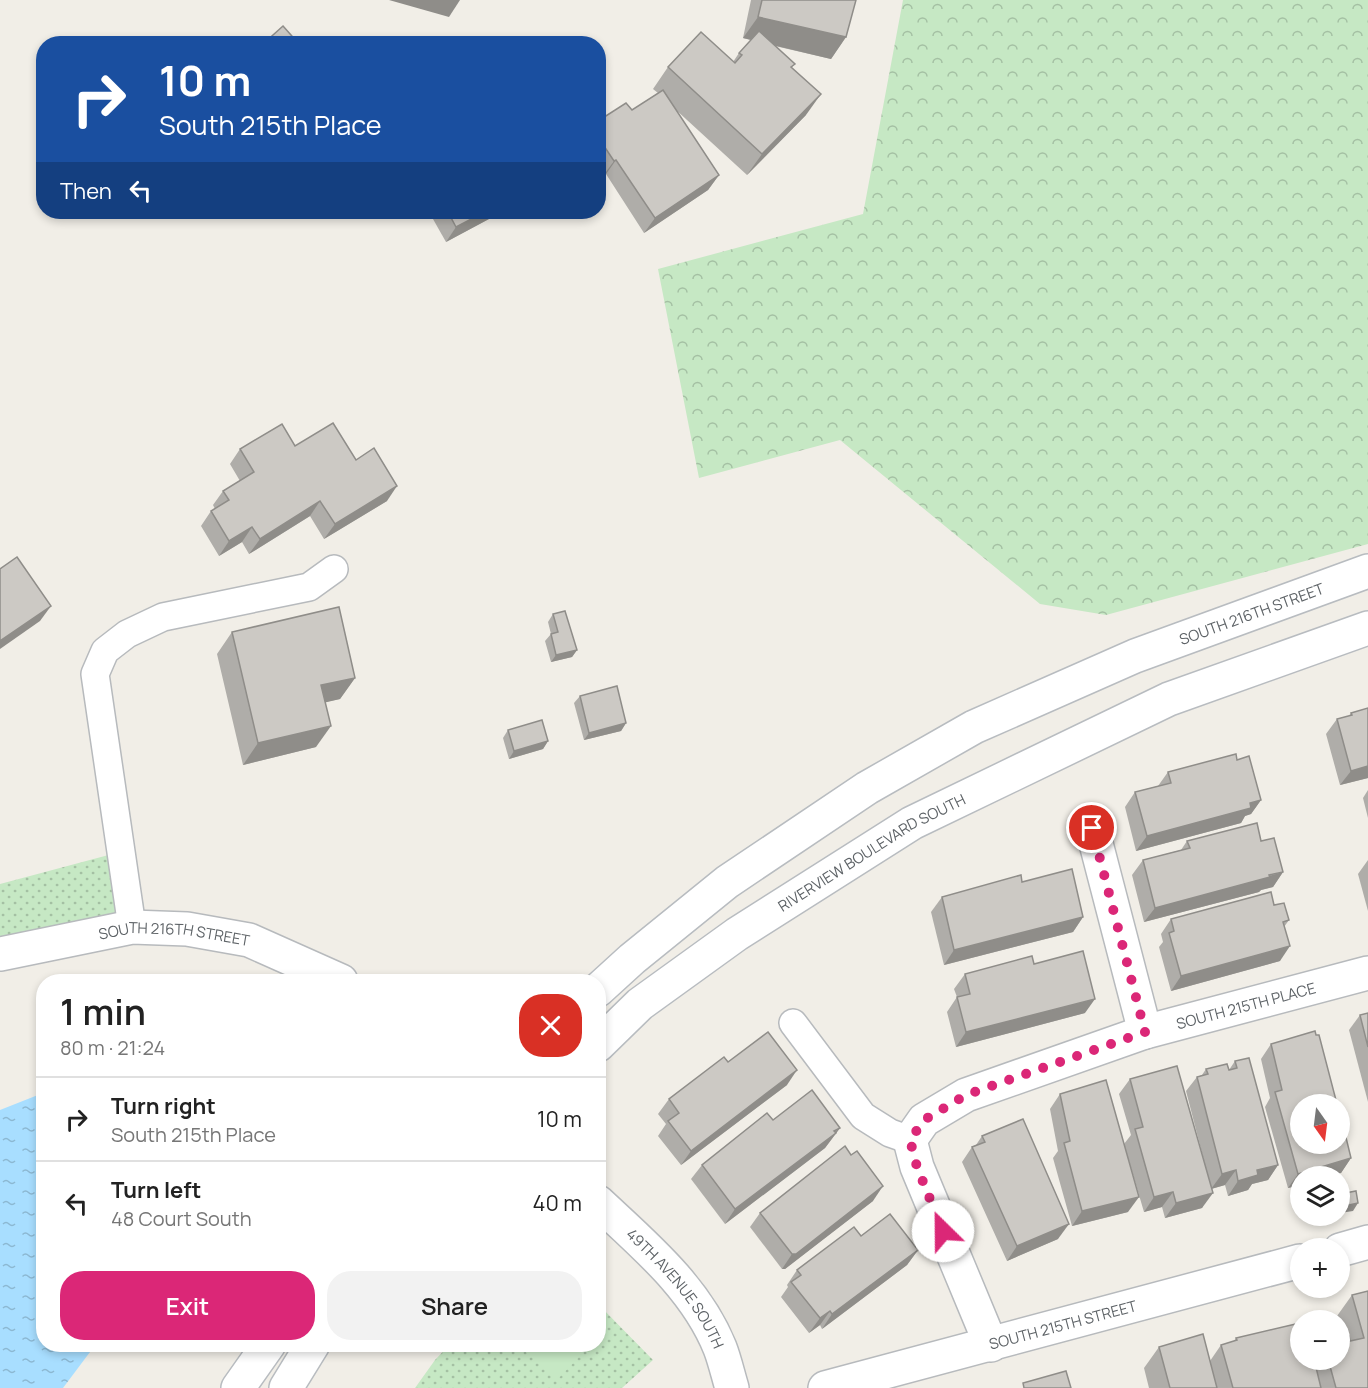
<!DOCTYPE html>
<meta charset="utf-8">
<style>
body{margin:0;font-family:Manrope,sans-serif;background:#f2f2f2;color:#222;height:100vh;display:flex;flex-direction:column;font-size:22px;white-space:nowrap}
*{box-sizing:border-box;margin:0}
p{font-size:20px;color:#767676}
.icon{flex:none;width:33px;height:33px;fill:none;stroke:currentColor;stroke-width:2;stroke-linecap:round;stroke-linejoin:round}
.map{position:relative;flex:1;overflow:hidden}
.drawer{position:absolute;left:36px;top:974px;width:570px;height:378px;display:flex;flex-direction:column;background:#fff;border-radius:24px;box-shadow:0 3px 9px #0003}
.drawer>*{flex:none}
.top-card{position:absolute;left:36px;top:36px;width:570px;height:183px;border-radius:24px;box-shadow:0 3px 9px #0003;background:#1a4fa0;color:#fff;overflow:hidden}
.needle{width:39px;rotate:166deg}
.controls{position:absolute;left:1290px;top:1094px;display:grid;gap:12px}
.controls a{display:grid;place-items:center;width:60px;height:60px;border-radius:50%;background:#fff;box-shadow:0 3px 9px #0003;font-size:30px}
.pin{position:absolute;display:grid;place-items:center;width:51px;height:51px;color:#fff;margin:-26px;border:3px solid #fff;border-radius:50%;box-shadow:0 2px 6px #0007}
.me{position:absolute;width:66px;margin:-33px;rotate:337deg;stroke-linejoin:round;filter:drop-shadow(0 0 4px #0008)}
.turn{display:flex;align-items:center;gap:21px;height:126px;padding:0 24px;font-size:27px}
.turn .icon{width:78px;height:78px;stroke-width:2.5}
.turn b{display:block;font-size:42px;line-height:51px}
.then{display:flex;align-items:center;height:57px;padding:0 24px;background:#0003;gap:12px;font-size:22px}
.round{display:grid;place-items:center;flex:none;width:63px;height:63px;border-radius:24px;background:#f2f2f2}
.headline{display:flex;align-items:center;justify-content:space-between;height:102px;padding:0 24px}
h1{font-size:36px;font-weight:600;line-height:45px}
.cta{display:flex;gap:12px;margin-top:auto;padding:12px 24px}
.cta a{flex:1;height:69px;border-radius:24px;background:#db2777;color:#fff;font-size:24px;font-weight:600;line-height:69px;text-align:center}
.cta a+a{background:#f2f2f2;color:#222}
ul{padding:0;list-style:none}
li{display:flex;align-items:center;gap:18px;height:84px;padding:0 24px;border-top:2px solid #e0e0e0}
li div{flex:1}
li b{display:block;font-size:22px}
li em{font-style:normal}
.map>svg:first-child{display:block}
.forest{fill:url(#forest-crowns)}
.park{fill:url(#park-dots)}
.pitch{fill:#c6e8c4}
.water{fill:url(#water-ripples)}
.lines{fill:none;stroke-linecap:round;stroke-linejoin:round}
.lane-casing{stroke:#b7babd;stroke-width:30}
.street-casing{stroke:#b7babd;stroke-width:36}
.secondary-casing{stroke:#b8bcc0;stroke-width:36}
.lane{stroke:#fff;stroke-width:27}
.street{stroke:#fff;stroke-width:33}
.secondary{stroke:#fff;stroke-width:33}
.wall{fill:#afada9}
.shaded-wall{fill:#8f8d89}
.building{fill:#ccc9c4;stroke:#8f8d89;stroke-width:1.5}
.route{stroke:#db2777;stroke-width:10;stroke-dasharray:0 18}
.labels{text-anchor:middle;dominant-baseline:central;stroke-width:4.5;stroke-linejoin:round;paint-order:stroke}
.street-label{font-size:15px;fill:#5e6367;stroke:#fff}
</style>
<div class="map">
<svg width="1368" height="1388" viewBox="0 0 1368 1388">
<defs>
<pattern id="forest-crowns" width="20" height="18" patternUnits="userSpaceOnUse" patternTransform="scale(1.5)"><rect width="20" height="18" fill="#c6e8c4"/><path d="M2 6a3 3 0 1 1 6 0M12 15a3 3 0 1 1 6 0" fill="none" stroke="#a4c0a3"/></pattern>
<pattern id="park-dots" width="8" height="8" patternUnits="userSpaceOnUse" patternTransform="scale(1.5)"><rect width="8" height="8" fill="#c6e8c4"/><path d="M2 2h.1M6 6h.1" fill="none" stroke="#a4c0a3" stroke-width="1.8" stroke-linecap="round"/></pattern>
<pattern id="water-ripples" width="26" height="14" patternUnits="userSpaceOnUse" patternTransform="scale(1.5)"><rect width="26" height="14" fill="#a8deff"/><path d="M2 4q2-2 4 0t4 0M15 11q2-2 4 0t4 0" fill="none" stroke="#8cb8d2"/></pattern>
</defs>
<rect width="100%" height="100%" fill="#f1eee7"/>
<polygon class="forest" points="903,0 1368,0 1368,544 1106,615 1040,604 840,440 699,478 658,269 863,214"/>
<g class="park">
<polygon points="131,849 144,906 0,945 0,884"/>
<polygon points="599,1305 653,1360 622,1388 415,1388 435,1360 450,1344 598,1344"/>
</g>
<polygon class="pitch" points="517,1344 591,1344 557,1380"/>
<polygon class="water" points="43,1093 44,1344 96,1344 63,1388 0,1388 0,1110"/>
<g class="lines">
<g class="lane-casing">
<g id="lane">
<polyline points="132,927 95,674 105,651 127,634 163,617 309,587 334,569"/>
<polyline points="793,1023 863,1116 890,1133 910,1140"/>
</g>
</g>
<g class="street-casing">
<g id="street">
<polyline points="1092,828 1145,1032"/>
<path id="s1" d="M0,954L132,927L187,929L249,940L341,981"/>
<path id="s2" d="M598,1202C644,1245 696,1288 720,1348C725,1361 728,1375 732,1388"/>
<polyline points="1340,1250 1368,1242"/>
<path id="s3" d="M991,1345L917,1167L910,1140L924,1120L966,1095L1145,1032L1368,973"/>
<path id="s4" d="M825,1388L1300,1261"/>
</g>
</g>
<g class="secondary-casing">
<g id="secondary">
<path id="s5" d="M598,990L632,959L727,882L867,788L974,727L1135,656L1368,571"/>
<path id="s6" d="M598,1045L640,1004L737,934L912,823L1169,699L1368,628"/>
<polyline points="238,1388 269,1344"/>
<polyline points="286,1388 313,1344"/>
</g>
</g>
<use href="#lane" class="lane"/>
<use href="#street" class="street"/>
<use href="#secondary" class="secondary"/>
</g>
<g class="wall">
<polygon points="751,0 856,0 846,37 831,59 775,46 795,64 792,67 806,115 747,175 675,109 719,175 708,190 644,233 606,174 603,176 598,168 598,121 632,110 658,93 653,89 668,67 733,62 739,53 751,40 743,38"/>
<polygon points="217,212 232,212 224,219"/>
<polygon points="262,212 270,212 266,215"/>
<polygon points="429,212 502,212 446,242"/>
<polygon points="295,446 356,460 387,501 324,539 310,516 249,554 242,542 219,556 201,526 211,511 215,509 213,505 223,491 240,481 230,464 240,449"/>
<polygon points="553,614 577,650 572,657 551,662 545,641 551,634 548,622"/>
<polygon points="232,632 355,678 340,699 325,702 316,747 243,765 217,654"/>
<polygon points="580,696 626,723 621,731 584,740 574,703"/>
<polygon points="1368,708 1368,778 1340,785 1326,734 1337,719 1349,716 1351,713"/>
<polygon points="508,730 548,741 543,749 509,759 503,738"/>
<polygon points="1237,760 1261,800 1251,814 1245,816 1241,823 1136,851 1125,807 1135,792 1158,786 1168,772"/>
<polygon points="1368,790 1368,818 1363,798"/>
<polygon points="1187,841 1261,841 1283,872 1273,887 1261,890 1259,892 1144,922 1132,875 1143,860 1181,850"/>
<polygon points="1368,860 1368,911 1358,874"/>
<polygon points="942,897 1083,917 1073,932 944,965 931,912"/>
<polygon points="1274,905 1289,920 1284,927 1280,961 1171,991 1159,947 1163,942 1161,934 1171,919"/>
<polygon points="1034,964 1085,1013 956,1047 947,1012 957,997 954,989 965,974"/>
<polygon points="1368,1013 1368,1102 1349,1030 1360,1015"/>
<polygon points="1271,1044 1351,1158 1341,1173 1300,1176 1300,1185 1288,1188 1265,1107 1270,1098 1261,1059"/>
<polygon points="1235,1061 1278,1165 1268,1180 1252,1184 1248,1190 1228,1196 1225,1185 1211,1189 1202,1208 1165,1218 1162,1207 1144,1212 1124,1144 1131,1135 1119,1094 1130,1079 1209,1180 1186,1091 1197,1077 1202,1075 1206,1069 1229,1070"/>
<polygon points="728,1062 787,1085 681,1165 658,1136 666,1124 658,1114 669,1099"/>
<polygon points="1060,1094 1128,1212 1072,1226 1053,1158 1058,1151 1050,1109"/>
<polygon points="773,1120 840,1128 825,1148 725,1224 691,1179 702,1165"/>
<polygon points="982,1136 1058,1239 1007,1261 962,1162 972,1147 976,1145"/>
<polygon points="851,1155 873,1201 785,1269 782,1269 750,1227 760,1213"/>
<polygon points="861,1236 918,1250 907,1265 822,1329 820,1325 809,1333 781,1297 788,1287 787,1285 797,1270"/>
<polygon points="1368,1291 1368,1388 1149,1388 1144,1368 1159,1347 1210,1361 1221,1345 1234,1341 1236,1338 1300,1359 1340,1359 1343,1338 1340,1324 1340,1320 1338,1320 1337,1316 1352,1295"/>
</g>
<g class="shaded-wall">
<polygon points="389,0 460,0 449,17"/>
<polygon points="758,17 846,37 831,59 743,38"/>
<polygon points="821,94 806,115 747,175 762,154"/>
<polygon points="616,160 606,174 603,176 614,161"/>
<polygon points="719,175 708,190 644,233 655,218"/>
<polygon points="229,212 232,212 224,219"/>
<polygon points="485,212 502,212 446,242 456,227"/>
<polygon points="397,486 387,501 324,539 335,524"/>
<polygon points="320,501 310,516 249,554 260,539"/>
<polygon points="252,527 242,542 219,556 229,541"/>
<polygon points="51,606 40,621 0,649 0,641"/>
<polygon points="577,650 572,657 551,662 556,655"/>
<polygon points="355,678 340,699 306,707 321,685"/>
<polygon points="626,723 621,731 584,740 589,733"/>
<polygon points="331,726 316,747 243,765 258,743"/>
<polygon points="548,741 543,749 509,759 514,751"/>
<polygon points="1368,766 1368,778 1340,785 1351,771"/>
<polygon points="1261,800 1251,814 1245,816 1241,823 1136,851 1147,836"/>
<polygon points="1283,872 1273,887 1261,890 1259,892 1144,922 1155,908"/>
<polygon points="1083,917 1073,932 944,965 954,950"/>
<polygon points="1290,946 1280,961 1171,991 1181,976"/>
<polygon points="1095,999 1085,1013 956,1047 966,1032"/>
<polygon points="797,1070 787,1085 681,1165 691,1151"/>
<polygon points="840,1128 825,1148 725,1224 735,1209"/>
<polygon points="1351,1158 1341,1173 1330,1176 1300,1176 1300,1185 1288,1188 1298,1174"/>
<polygon points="1278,1165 1268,1180 1252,1184 1248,1190 1228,1196 1238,1181 1257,1170"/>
<polygon points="1236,1170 1225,1185 1211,1189 1222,1174"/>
<polygon points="883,1186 873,1201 785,1269 782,1269 792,1254"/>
<polygon points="1173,1192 1162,1207 1144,1212 1154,1197"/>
<polygon points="1213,1193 1202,1208 1165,1218 1176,1203"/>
<polygon points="1139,1197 1128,1212 1072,1226 1082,1211"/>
<polygon points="1358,1203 1353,1211 1340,1213 1340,1207"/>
<polygon points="1069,1224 1058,1239 1007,1261 1017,1246"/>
<polygon points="918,1250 907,1265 822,1329 832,1314"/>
<polygon points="830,1311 820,1325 809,1333 820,1318"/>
</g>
<g class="building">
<polygon points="762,0 856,0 846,37 758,17"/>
<polygon points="283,26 299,44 263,44"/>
<polygon points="759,31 795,64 791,67 821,94 762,154 668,67 701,32 735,63 742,55 739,53"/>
<polygon points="663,90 719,175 655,218 616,160 614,161 598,137 598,121 626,103 632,110"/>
<polygon points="448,212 485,212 456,227"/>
<polygon points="333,423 356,460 374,448 397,486 335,524 320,501 260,539 252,527 229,541 211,511 229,500 223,491 254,472 240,449 282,424 295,446"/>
<polygon points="17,557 51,606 0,641 0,569"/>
<polygon points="339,607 355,678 321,685 331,726 258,743 232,632"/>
<polygon points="565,611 577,650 556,655 551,634 558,632 553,614"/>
<polygon points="617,686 626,723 589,733 580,696"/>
<polygon points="1368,708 1368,766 1351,771 1337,719 1352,715 1351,713"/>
<polygon points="542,720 548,741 514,751 508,730"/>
<polygon points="1236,754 1237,760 1249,756 1261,800 1250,803 1251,808 1147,836 1135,792 1171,783 1168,772"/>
<polygon points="1257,823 1261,841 1274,838 1283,872 1269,875 1270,877 1155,908 1143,860 1190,848 1187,841"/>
<polygon points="1072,869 1083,917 954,950 942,897 1021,875 1022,882"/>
<polygon points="1271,892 1274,905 1284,903 1289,920 1283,922 1290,946 1181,976 1169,933 1174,931 1171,919"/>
<polygon points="1083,951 1095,999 966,1032 957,997 970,994 965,974 1032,956 1034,964"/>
<polygon points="1368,1013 1368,1047 1360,1015"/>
<polygon points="1315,1031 1316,1035 1319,1035 1337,1104 1300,1104 1300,1143 1340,1143 1340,1113 1351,1158 1298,1174 1275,1092 1282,1090 1271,1044"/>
<polygon points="768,1032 797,1070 691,1151 668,1121 679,1113 669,1099 724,1057 728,1062"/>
<polygon points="1249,1058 1278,1165 1257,1170 1258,1175 1238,1181 1236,1170 1222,1174 1197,1077 1208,1074 1206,1069 1227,1064 1229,1070 1237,1068 1235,1061"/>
<polygon points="1177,1066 1213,1193 1176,1203 1173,1192 1154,1197 1135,1129 1143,1127 1130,1079"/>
<polygon points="1106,1080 1139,1197 1082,1211 1064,1143 1070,1141 1060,1094"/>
<polygon points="812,1090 840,1128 834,1131 836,1133 735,1209 702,1165 767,1113 773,1120"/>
<polygon points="1023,1119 1069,1224 1017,1246 972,1147 985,1142 982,1136"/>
<polygon points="845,1146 851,1155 857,1151 883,1186 796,1254 792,1254 760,1213"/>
<polygon points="1356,1191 1358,1203 1340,1207 1340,1194"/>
<polygon points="890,1214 918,1250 832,1314 830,1311 820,1318 791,1282 801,1275 797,1270 854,1227 861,1236"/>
<polygon points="1368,1291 1368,1388 1336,1388 1328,1359 1340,1359 1340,1339 1349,1336 1350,1341 1364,1338 1352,1295"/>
<polygon points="1300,1323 1300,1359 1314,1359 1321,1388 1233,1388 1221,1345 1237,1340 1236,1338"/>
<polygon points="1203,1334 1217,1388 1170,1388 1159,1347"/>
<polygon points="1066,1371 1071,1388 1024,1388 1023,1383"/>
</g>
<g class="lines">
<polyline class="route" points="943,1231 917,1167 910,1140 924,1120 966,1095 1145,1032 1092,828"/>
</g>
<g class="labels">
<g class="street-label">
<text stroke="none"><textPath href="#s5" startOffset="760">SOUTH 216TH STREET</textPath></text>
<text stroke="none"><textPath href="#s6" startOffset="336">RIVERVIEW BOULEVARD SOUTH</textPath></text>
<text stroke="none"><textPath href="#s1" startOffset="177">SOUTH 216TH STREET</textPath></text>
<text stroke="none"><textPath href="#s3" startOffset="588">SOUTH 215TH PLACE</textPath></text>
<text stroke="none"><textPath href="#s2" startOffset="117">49TH AVENUE SOUTH</textPath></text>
<text stroke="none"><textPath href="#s4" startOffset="246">SOUTH 215TH STREET</textPath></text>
</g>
</g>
</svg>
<div class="controls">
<a><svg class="needle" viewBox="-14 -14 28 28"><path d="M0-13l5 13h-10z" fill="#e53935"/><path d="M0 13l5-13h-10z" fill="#767676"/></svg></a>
<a><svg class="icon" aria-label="layers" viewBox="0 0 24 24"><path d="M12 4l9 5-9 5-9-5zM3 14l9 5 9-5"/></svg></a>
<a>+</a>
<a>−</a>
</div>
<div class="pin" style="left:1092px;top:828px;background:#d93025"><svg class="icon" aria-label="arrive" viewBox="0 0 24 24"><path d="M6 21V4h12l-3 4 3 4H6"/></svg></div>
<svg class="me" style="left:943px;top:1231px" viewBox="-20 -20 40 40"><circle r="19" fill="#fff"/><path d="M0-13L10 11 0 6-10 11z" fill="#db2777"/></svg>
<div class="top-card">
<div class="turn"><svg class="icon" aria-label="right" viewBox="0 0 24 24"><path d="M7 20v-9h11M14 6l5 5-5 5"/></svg><div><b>10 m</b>South 215th Place</div></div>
<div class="then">Then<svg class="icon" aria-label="left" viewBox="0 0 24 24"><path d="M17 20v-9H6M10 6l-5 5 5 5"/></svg></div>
</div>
<section class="drawer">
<div class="headline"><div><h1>1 min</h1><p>80 m · 21:24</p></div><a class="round" style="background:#d93025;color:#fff"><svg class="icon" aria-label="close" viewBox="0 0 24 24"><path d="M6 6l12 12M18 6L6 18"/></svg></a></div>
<ul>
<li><svg class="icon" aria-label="right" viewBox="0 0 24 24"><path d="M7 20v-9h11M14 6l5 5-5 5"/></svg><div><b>Turn right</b><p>South 215th Place</p></div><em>10 m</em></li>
<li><svg class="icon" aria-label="left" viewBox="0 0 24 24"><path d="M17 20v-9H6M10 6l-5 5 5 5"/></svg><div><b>Turn left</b><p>48 Court South</p></div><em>40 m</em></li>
</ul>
<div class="cta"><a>Exit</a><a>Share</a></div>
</section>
</div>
